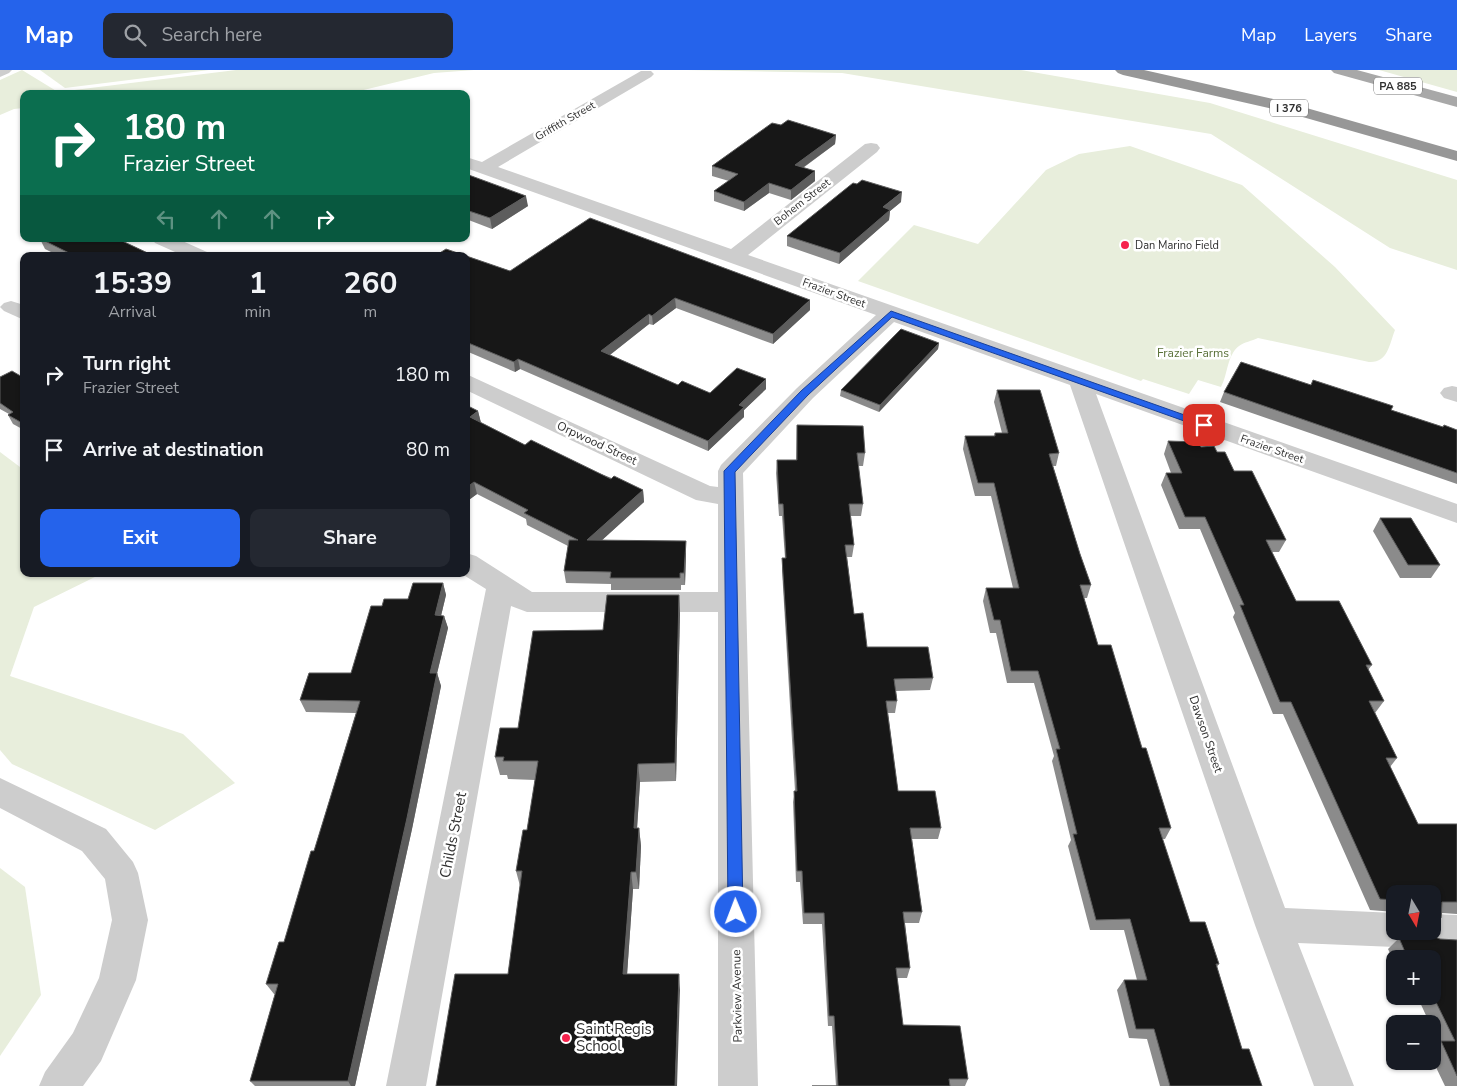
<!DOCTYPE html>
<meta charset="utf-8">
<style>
body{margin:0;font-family:"Nunito Sans",sans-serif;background:#242831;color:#f1f3f6;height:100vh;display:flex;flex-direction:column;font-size:19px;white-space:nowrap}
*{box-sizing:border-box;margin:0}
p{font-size:16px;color:#9ea1a6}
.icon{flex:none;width:28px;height:28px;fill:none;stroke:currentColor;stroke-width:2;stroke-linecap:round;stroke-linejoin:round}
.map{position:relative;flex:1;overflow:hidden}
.sheet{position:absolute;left:20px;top:182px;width:450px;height:325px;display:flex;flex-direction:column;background:#171b24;border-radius:10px;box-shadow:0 1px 4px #0004}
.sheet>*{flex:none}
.top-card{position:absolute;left:20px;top:20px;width:450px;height:152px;border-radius:10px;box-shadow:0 1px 4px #0004;background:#0b6e4f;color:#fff;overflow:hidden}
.needle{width:32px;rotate:170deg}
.buttons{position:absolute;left:1386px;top:815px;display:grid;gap:10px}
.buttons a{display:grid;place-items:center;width:55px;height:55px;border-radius:10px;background:#171b24;box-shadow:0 1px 4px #0004;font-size:25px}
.pin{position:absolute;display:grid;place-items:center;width:42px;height:42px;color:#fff;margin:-21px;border-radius:10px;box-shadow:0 2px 8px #0006}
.me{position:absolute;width:55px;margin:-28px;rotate:359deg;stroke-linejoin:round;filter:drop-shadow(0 0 4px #0008)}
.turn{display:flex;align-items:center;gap:18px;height:105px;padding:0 20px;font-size:22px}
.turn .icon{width:65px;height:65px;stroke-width:2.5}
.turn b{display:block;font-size:35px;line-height:42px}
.lanes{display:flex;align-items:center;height:48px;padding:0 20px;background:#0003;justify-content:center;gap:25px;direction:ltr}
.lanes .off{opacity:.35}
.eta{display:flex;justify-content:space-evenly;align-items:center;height:85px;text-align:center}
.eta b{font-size:30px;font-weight:700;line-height:35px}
.cta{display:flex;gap:10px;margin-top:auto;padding:10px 20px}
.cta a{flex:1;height:58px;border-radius:10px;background:#2563eb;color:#fff;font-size:20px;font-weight:700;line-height:58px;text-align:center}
.cta a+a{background:#242831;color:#f1f3f6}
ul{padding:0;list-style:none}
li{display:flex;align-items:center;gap:15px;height:75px;padding:0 20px}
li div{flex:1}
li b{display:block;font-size:19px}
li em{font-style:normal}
header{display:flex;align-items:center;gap:30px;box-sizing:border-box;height:70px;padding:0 25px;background:#2563eb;color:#fff}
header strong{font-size:24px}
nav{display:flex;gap:28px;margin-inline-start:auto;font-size:18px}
.search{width:350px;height:45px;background:#242831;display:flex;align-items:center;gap:12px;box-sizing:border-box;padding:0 18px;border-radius:10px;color:#9ea1a6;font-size:19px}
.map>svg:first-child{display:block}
.green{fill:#e8eedc}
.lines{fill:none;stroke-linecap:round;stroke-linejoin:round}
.minor{fill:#cdcdcd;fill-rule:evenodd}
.tertiary{fill:#cdcdcd;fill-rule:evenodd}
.primary{fill:#a8a8a8;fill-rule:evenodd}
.motorway{fill:#979797;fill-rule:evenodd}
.wall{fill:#8b8b8b}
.shaded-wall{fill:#5d5d5d}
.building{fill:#171717;stroke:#5d5d5d}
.route{fill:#2563eb;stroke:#184099}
.poi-dot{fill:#f6224c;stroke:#fff;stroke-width:2}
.labels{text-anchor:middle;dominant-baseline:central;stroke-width:5;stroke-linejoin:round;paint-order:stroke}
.shield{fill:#fff;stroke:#6e6e6e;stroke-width:1}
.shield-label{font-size:11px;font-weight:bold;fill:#303030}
.far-street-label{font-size:11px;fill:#303030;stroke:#fff}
.far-poi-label{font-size:11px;fill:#303030;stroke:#fff;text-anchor:start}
.park-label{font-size:12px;fill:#597038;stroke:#fff}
.street-label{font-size:12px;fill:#303030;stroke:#fff}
.near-street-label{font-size:15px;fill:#303030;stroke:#fff}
.near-poi-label{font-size:15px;fill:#303030;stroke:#fff;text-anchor:start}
</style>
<header>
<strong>Map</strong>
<div class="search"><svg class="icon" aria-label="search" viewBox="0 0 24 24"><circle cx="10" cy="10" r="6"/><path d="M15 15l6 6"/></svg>Search here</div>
<nav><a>Map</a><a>Layers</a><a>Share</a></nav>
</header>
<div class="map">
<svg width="1457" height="1016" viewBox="0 0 1457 1016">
<rect width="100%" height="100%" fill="#fff"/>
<g class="green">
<polygon points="22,0 58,22 236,0 474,0 434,3 347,24 24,24 24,38 14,39 0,45 0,10"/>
<polygon points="40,0 209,0 65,18"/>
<polygon points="686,0 1021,0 1210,33 1457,110 1457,200 1390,178 1211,64 842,3"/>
<polygon points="1379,0 1457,0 1457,22"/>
<path d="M1130,76L1242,115L1335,197L1395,260C1389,275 1388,293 1369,292L1258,268C1252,271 1244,272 1239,276C1227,285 1228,304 1221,317L1198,310L1189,324L1143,309L1141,311L858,211L914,155L978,174L1046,100L1079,84Z"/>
<polygon points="0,382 24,400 24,504 101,504 34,537 10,606 183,664 235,713 155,760 12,694 0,680"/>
<polygon points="0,798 25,817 41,925 0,986"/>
</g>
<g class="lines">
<g class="minor">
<polygon points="641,1 651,1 654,4 651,7 498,97 731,179 865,74 871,73 877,74 880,78 877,82 748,185 1457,434 1457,453 1096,324 1285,838 1395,843 1395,861 1432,861 1432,844 1457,845 1457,879 1429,878 1416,873 1412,863 1408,872 1395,877 1298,873 1354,1016 1314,1016 1255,855 1070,315 894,252 813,328 743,403 758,1016 718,1016 718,542 527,542 511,536 426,1016 386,1016 486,519 462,504 466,504 466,483 476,486 532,522 718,522 718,434 696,430 466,320 466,304 710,416 718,417 718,401 721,395 797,318 876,245 466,98 466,87 482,92"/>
<polygon points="152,169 178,169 207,182 210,186 184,186 155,173"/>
<polygon points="11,231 24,235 24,250 4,241 0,237 4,233"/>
<polygon points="1452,316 1457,317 1457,332 1444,328 1440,323 1444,318"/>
</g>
<g class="tertiary">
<polygon points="0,0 12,0 9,3 0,7"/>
<polygon points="0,708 106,759 133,792 138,803 148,850 136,910 101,991 83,1016 39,1016 45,1002 73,963 99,908 112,850 105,809 82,781 0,738"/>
</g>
<polygon class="primary" points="1331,0 1357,0 1457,27 1457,37 1334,3"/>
<polygon class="motorway" points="1115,0 1144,0 1282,31 1457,81 1457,91 1278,40 1123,5 1118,3"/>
</g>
<g class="wall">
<polygon points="781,55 836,65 835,74 803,98 815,101 815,111 791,130 769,123 744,141 714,131 714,121 729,111 712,106 712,96"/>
<polygon points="466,104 528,136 492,159 466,149"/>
<polygon points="901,132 890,141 889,150 839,194 787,176 787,166"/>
<polygon points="40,169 118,169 154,186 59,186 45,179"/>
<polygon points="466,186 510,201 810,240 773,274 676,238 653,255 649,254 610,285 678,315 710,323 766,319 744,340 744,347 708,381 520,299 515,302 466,281"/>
<polygon points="939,273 938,279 879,342 840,326 841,320"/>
<polygon points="0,307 24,308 24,360 13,354 8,345 9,344 0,339"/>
<polygon points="997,320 1059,383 1056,396 1053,396 1080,484 1091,515 1087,528 1084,528 1098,575 1142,678 1171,758 1165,769 1162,769 1190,852 1219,894 1217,897 1242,979 1262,1016 1160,1016 1147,969 1129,968 1117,920 1124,910 1137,910 1124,860 1090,860 1068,776 1071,770 1052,691 1054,686 1034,613 1007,613 996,563 990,563 983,531 986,518 1013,518 991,426 975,426 963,379 965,366 994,366 995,363 1002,363 994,332"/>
<polygon points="1224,322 1391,340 1443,357 1457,360 1457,414 1220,332"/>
<polygon points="478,341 481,353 525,375 643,420 644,432 602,470 686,483 685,515 681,515 681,520 611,520 611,514 566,513 564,501 568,476 527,455 526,449 477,424 466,432"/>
<polygon points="797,355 865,383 863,396 858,396 863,434 861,446 851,446 854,475 852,487 847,487 854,544 867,577 933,608 930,620 896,621 897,631 895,643 888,643 898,721 941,758 938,769 912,769 922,842 919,853 905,853 910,898 907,908 897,908 903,955 968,1009 965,1016 812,1016 836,1016 832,956 828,956 822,854 803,854 800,812 796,812 793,732 795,721 782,500 782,488 785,488 782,446 779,446 776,403 777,390 796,390"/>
<polygon points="1168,371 1201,377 1217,382 1234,401 1286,470 1279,482 1272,482 1296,531 1372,595 1368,600 1384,631 1375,643 1397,688 1390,697 1418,754 1457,754 1457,844 1442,843 1441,848 1432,857 1432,824 1395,824 1395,842 1370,840 1283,644 1273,644 1233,547 1235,543 1200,459 1179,459 1161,415 1166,403 1171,403 1164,384"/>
<polygon points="1380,448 1440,495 1431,508 1400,508 1373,461"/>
<polygon points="443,513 446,525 441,546 444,546 448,558 437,603 441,616 412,759 355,1016 255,1016 250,1011 275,924 274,924 266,914 284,872 314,781 356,643 306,642 300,630 351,603 382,536 408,529"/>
<polygon points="679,525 680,544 676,711 640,712 637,758 639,758 641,776 639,819 633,819 627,904 680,920 508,904 520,816 516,801 527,760 535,710 508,709 507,705 500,705 495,687 518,658 603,560"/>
<polygon points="1419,861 1425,861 1427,864 1440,869 1457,870 1457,1016 1445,1016 1432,989 1432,978 1439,973 1432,958 1432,954 1430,954 1417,926 1432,926 1432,889 1395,889 1395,894 1388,879 1399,868 1407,868 1415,865"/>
</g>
<g class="shaded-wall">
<polygon points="836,65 835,74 794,104 795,95"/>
<polygon points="815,101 815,111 791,130 791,120"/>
<polygon points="769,113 769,123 744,141 744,132"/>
<polygon points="902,122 901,132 890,141 889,150 839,194 840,183 883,137"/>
<polygon points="526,126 528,136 492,159 490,148"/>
<polygon points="675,228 676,238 653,255 652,246"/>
<polygon points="810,230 810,240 773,274 773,264"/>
<polygon points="649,244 649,254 602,291 601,281"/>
<polygon points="939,273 938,279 879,342 880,335"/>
<polygon points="518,289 520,299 515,302 514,292"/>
<polygon points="766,309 766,319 744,340 744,347 708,381 708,371 739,335"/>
<polygon points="478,341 481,353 470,347"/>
<polygon points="474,412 477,424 466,432 466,418"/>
<polygon points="643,420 644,432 589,482 587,470"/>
<polygon points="686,471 686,483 685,515 684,503"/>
<polygon points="443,513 446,525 438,558 435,545"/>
<polygon points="679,525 680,544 676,711 675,693"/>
<polygon points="444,546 448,558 434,616 430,603"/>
<polygon points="437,603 441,616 412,759 355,1016 351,1016 348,1011"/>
<polygon points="638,694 640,712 636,775 634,758"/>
<polygon points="639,758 641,776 639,819 636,802"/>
<polygon points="631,802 633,819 626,920 623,904"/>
<polygon points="679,904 680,920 677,1016 675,1016"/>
</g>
<g class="building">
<polygon points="788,50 836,65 795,95 815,101 791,120 769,113 744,132 714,121 738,104 712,96 772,53 781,55"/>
<polygon points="466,104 526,126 490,148 466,140"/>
<polygon points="862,110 902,122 883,137 890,140 840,183 787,166 853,113 857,114"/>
<polygon points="590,148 810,230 773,264 675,228 652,246 649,244 601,281 678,315 682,311 710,323 737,298 766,309 739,335 744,337 708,371 518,289 514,292 466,272 466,186 435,186 446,179 510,201"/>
<polygon points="41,169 118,169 154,186 75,186"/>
<polygon points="901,259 939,273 880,335 841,320"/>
<polygon points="1241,292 1311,315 1313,310 1393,336 1391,340 1443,357 1444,355 1457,360 1457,403 1224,322"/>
<polygon points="12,301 24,308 24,354 8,345 13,342 0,333 0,307"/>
<polygon points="997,320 1040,320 1059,383 1049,384 1080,484 1091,515 1080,515 1098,575 1111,575 1142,678 1146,678 1171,758 1159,758 1190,852 1205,852 1219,894 1216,894 1242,979 1249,979 1262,1016 1170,1016 1154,959 1136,959 1124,910 1147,910 1130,849 1096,850 1073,764 1077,764 1056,679 1060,679 1038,601 1011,601 1000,550 994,550 986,518 1019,518 994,413 978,413 965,366 995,366 995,363 1008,363"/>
<polygon points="466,335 478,341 470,347 525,375 531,370 611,409 614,406 643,420 587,470 686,471 684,503 680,503 680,508 610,508 611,502 564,501 569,470 578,470 524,443 528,440 474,412 466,418"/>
<polygon points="797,355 863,356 865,383 857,383 863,434 849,434 854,475 845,475 854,544 863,543 867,577 928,577 933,608 894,609 897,631 886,631 898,721 935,721 941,758 910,758 922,842 903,842 910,898 896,898 903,955 960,956 968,1009 949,1009 950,1016 812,1016 838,1016 834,946 829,946 824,843 804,843 802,801 797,801 794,721 797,721 782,488 786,488 783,434 779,434 777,390 797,390"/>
<polygon points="1168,371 1198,372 1201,377 1214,376 1217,382 1225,382 1234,401 1252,401 1286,470 1266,470 1296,531 1339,531 1372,595 1366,595 1384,631 1369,631 1397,688 1386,688 1418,754 1457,754 1457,832 1442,832 1441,848 1432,848 1432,824 1395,824 1395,830 1380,829 1291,632 1280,632 1240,535 1244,535 1205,447 1185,447 1166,403 1182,403"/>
<polygon points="1380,448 1411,448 1440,495 1408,495"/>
<polygon points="413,513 443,513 435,545 444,546 430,603 437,603 407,748 348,1011 250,1011 278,914 266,914 279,872 284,872 311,781 314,781 360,631 300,630 309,603 351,603 371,536 382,536 384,529 408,529"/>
<polygon points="607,525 679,525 675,693 638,694 634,758 639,758 636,802 631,802 623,904 679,904 675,1016 436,1016 455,904 508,904 522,801 516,801 523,760 527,760 538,691 503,691 504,687 495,687 500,658 518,658 533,561 603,560"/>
<polygon points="1421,861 1425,861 1427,864 1440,869 1457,870 1457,1006 1441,971 1455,971 1432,924 1432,889 1408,889 1399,868 1407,868 1420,863"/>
</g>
<polygon class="route" points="891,241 1207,353 1209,355 1204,358 1201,357 892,247 808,325 735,402 743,842 741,847 736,849 730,847 728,842 724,401 801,321"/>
<g class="poi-dot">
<circle cx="1125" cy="175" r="5"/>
<circle cx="566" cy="968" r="5"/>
</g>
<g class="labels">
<g class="shield">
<rect x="1374" y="7.5" width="48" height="17" rx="4"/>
<rect x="1270" y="29.5" width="38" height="17" rx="4"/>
</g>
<g class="shield-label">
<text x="1398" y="16">PA 885</text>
<text x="1289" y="38">I 376</text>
</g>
<g class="far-street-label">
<text transform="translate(565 51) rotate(-30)">Griffith Street</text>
<text transform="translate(802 132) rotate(-38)">Bohem Street</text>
<text transform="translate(834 223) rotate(20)">Frazier Street</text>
<text transform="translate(1272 379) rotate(19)">Frazier Street</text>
</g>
<g class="far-poi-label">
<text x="1135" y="175">Dan Marino Field</text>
</g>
<g class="park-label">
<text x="1193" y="283">Frazier Farms</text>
</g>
<g class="street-label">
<text transform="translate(597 373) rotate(25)">Orpwood Street</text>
<text transform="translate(1206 664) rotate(71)">Dawson Street</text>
<text transform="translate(737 926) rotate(-91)">Parkview Avenue</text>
</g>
<g class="near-street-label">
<text transform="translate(453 765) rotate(-79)">Childs Street</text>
</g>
<g class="near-poi-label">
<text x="576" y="959">Saint Regis<tspan x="576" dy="17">School</tspan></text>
</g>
</g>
</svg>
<div class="buttons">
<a><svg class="needle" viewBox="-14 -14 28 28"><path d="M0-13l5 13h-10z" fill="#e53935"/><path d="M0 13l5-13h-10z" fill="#9ea1a6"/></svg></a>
<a>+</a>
<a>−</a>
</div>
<div class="pin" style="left:1204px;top:355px;background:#d93025"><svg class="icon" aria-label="arrive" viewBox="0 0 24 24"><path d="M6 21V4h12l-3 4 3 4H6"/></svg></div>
<svg class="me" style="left:736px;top:842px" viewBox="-20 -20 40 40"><circle r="17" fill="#2563eb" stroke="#fff" stroke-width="3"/><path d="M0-11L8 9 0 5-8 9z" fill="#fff"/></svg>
<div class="top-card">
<div class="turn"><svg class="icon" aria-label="right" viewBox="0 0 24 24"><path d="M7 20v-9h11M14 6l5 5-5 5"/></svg><div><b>180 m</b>Frazier Street</div></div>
<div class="lanes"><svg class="icon off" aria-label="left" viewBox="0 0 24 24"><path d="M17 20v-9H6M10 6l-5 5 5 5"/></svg><svg class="icon off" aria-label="ahead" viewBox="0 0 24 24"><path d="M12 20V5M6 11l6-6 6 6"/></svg><svg class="icon off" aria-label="ahead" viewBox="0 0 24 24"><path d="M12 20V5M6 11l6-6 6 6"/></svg><svg class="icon" aria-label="right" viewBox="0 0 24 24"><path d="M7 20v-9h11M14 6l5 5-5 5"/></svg></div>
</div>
<section class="sheet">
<div class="eta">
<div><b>15:39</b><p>Arrival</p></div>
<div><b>1</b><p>min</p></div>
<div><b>260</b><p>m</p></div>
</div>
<ul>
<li><svg class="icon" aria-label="right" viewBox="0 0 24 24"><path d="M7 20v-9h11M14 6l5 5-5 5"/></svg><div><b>Turn right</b><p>Frazier Street</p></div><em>180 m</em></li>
<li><svg class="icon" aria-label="arrive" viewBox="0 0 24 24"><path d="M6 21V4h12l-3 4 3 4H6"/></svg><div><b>Arrive at destination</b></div><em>80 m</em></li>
</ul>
<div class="cta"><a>Exit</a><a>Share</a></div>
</section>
</div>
